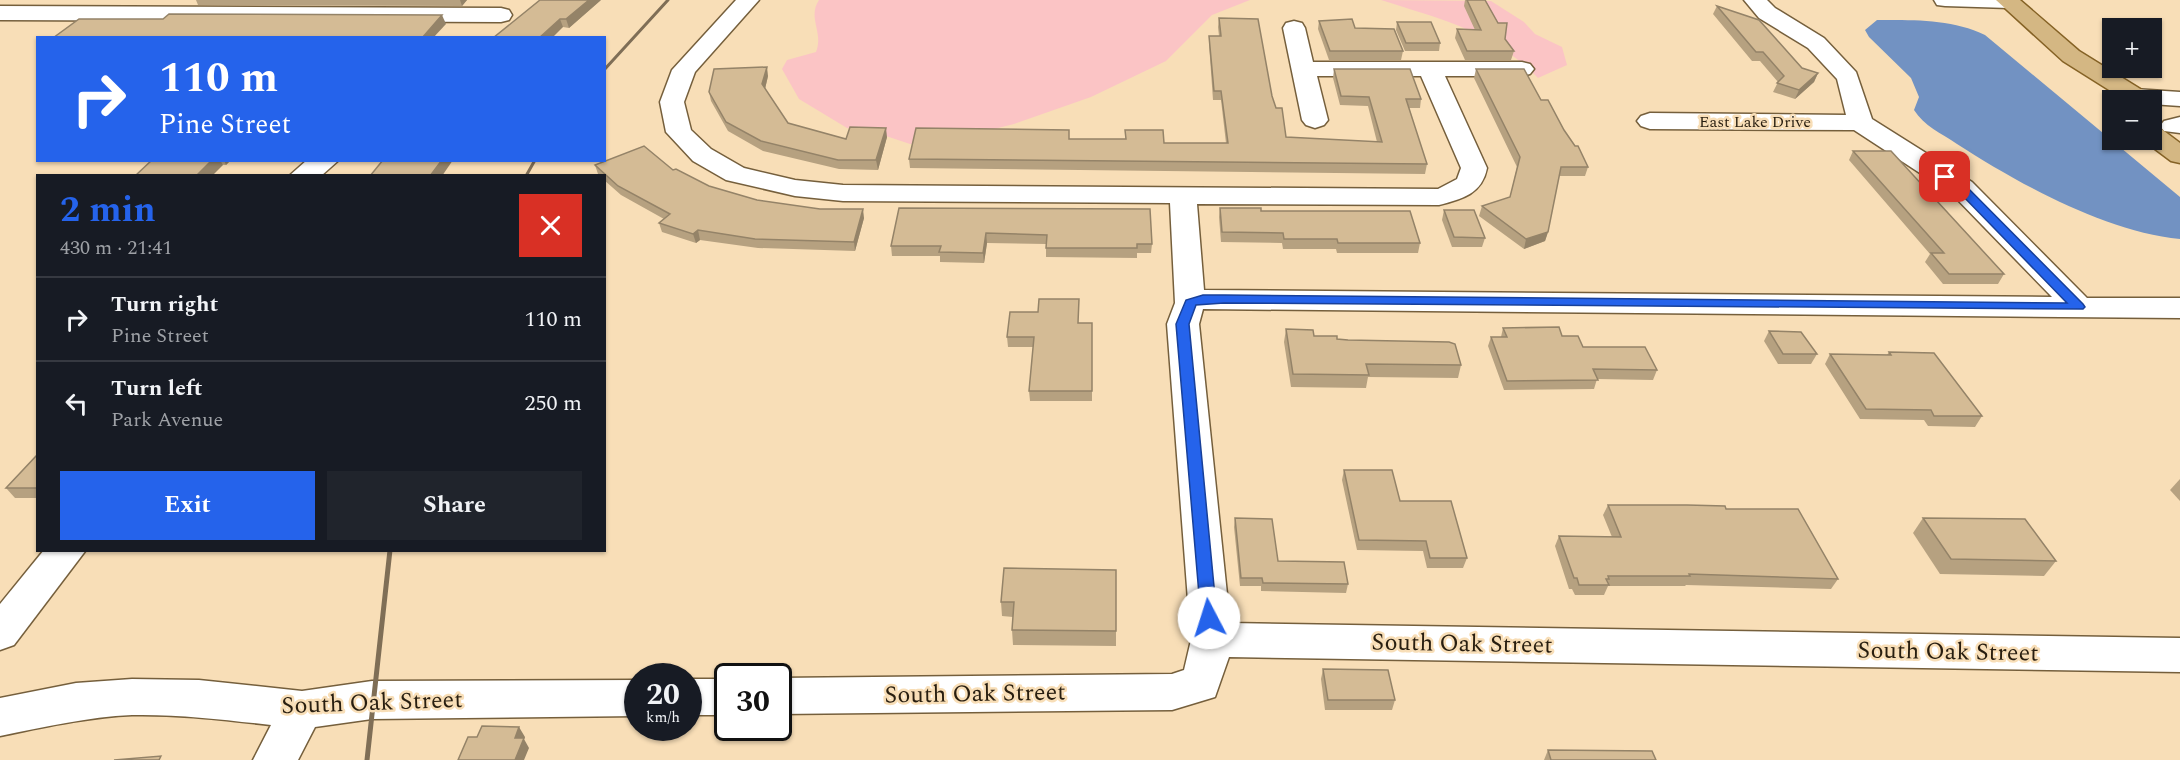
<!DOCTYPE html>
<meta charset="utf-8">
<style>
body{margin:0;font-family:Spectral,serif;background:#20242c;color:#f1f3f6;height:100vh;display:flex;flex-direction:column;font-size:22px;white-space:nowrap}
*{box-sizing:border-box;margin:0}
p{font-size:20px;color:#9ea1a6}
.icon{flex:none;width:33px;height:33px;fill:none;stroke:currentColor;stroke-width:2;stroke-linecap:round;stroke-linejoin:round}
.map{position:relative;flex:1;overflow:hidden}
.drawer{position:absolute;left:36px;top:174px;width:570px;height:378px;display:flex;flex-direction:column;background:#171b24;border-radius:0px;box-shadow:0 2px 4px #0004}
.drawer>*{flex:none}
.hud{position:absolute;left:36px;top:36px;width:570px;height:126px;border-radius:0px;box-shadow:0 2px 4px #0004;background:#2563eb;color:#fff;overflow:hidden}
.tools{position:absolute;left:2102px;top:18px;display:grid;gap:12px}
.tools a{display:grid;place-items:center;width:60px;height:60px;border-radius:0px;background:#171b24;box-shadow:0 2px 4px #0004;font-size:30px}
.speed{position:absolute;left:624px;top:663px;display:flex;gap:12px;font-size:30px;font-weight:700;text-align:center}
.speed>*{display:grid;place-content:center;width:78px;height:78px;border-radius:50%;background:#171b24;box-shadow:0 2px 4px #0004;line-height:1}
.speed small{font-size:15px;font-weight:400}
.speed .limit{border:3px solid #111;border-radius:9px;background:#fff;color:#111}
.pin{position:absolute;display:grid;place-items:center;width:51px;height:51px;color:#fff;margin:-26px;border-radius:12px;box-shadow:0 3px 9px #0006}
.me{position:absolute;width:66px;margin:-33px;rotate:355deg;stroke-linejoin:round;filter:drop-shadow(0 0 4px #0008)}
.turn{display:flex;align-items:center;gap:21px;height:126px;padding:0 24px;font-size:27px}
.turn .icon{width:78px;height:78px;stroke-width:2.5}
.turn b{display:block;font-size:42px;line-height:51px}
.round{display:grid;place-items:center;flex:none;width:63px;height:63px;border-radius:0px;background:#20242c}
.summary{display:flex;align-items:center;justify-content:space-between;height:102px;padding:0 24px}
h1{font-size:36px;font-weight:700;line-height:45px;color:#2563eb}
.cta{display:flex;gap:12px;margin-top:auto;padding:12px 24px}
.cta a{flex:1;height:69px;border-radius:0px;background:#2563eb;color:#fff;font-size:24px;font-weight:700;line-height:69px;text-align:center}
.cta a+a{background:#20242c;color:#f1f3f6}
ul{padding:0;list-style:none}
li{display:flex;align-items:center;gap:18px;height:84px;padding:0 24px;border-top:2px solid #363941}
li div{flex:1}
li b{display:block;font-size:22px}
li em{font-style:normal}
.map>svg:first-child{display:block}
.green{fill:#fbc4c5}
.water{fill:#7292c2}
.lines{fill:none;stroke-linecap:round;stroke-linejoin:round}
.minor-casing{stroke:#755f3c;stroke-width:3}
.major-casing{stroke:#856225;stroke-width:3}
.minor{fill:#fff;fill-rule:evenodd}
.major{fill:#d4b783;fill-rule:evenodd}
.rail-far1{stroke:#7f6e56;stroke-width:3}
.rail{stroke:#7f6e56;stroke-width:5}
.wall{fill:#b6a180}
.shaded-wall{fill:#948368}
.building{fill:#d4bb95;stroke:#948368;stroke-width:1.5}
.route{fill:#2563eb;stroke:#184099;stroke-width:1.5}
.labels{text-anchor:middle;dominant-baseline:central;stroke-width:5;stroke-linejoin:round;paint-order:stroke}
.far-street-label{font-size:16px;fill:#281e10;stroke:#f8deb7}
.near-street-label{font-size:24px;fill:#281e10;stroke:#f8deb7}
</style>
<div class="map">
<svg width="2180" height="760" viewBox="0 0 2180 760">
<rect width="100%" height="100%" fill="#f8deb7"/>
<g class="green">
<path d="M819,0H1250L1212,15L1166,61L1091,97L1014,124L950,140L910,144L877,133L847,128L799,99L782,69L787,60L816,52C824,32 807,18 819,0Z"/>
<path d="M1381,0L1491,1L1524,22L1535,34L1562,47L1567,65L1538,78C1491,30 1443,20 1381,0Z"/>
</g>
<path class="water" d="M1877,20C1914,20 1952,19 1985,35L2180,197V239C2106,232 2019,184 1957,144C1941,133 1924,126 1914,110L1919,97L1911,78L1869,37L1865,30Z"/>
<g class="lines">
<g class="minor-casing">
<g id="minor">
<path d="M736,0H759L695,72L684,102L691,130L711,149L744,168L795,180L843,185L1438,189L1457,179L1461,168L1421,76H1317L1328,120L1324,125L1315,128L1306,125L1302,120L1283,28L1286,23L1294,21L1302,23L1305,28L1313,62H1522L1530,64L1534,69L1530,74L1522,76H1445L1487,168C1482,194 1462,199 1439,205L1197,204L1204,290L2052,297L1952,194L1854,130L1650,129L1641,126L1637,121L1641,116L1650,113L1846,115L1837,79L1808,48L1759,18L1744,0H1767L1775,8L1824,38L1856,72L1872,119L1972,182L2087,298H2180V318L1203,309L1199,324L1230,623L2180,638V672L1229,657L1215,697L1172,710L778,714V678L1172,674L1184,670L1191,640L1167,324L1175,303L1170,203L843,201L795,196L726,180L693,161L666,132L660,102L672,70Z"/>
<polygon points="1934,0 2018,0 2020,2 2017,7 2009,8 1945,6 1937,5"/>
<polygon points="0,6 501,8 509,10 512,15 509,20 501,22 0,20"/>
<polygon points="2134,89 2180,92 2180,106 2151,104 2151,100 2125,100 2122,96 2125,91"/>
<polygon points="2180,117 2180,133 2164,131 2160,126 2164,121"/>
<polygon points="307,160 339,160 321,176 289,176"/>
<polygon points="44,550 86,550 14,645 0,650 0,604"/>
<path d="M132,679L199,680L302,691L372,681L638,680V716L372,719L315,727L298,760H253L271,725C225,720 179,714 132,715C88,717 44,727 0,736V698L76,683Z"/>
<rect x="688" y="679" width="40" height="36"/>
</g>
</g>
<g class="major-casing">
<g id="major">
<polygon points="1996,0 2020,0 2079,51 2150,95 2153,100 2151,103 2151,100 2125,100 2063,61"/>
<polygon points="2151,125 2160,128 2180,143 2180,163 2171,161 2143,140 2151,140"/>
</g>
</g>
<use href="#minor" class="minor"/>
<use href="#major" class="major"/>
<g class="rail-far1">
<polyline points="604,70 668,0"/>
<polyline points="526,176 535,160"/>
</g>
<polyline class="rail" points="367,760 390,550"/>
</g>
<g class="wall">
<polygon points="196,0 467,0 462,6 198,5"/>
<polygon points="601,0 569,28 563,27 493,38"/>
<polygon points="1465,0 1485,0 1505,39 1514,51 1511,60 1465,60 1455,38 1457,29 1475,30 1464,6"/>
<polygon points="1717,6 1802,68 1818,73 1814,82 1795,99 1773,92 1778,82 1760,61 1752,61 1713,14"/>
<polygon points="1219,18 1272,96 1286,137 1377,142 1368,106 1340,105 1333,78 1334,69 1421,99 1420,108 1409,108 1427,164 1425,174 910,168 909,159 1069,139 1164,143 1226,143 1221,100 1213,100 1209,44 1209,36 1219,36 1218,27"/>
<polygon points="1319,21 1355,28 1403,51 1401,60 1329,60 1318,29"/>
<polygon points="1397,22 1440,43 1439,51 1405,51 1396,30"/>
<polygon points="1476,69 1541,100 1564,130 1588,167 1585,176 1559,176 1548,232 1545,241 1524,249 1479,216 1482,206 1510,197 1517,167 1474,78"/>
<polygon points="768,76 765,89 788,123 846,139 887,137 878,170 839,169 763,151 728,131 711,101 709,92"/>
<polygon points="1853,151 2004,274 1998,284 1943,284 1925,262 1930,254 1849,160"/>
<polygon points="152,160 231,160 226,165"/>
<polygon points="595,165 673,170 709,186 757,200 864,218 855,251 758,248 700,240 696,243 662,232 659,223 664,219 621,195 604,180 604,176 599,176 598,174"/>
<polygon points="899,208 1152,244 1151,253 1137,253 1137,258 1046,257 1046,244 987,243 984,263 940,262 940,256 892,256 891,246"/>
<polygon points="1220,208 1261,211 1420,243 1418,253 1337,253 1336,249 1283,249 1282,243 1221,242 1219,217"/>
<polygon points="1444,210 1485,238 1482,247 1452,247 1442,220"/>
<polygon points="1079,323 1092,323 1092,401 1030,401 1029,391 1033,347 1008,347 1007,337"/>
<polygon points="1503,328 1562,336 1583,347 1657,370 1653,380 1597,379 1594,389 1504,390 1488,346 1491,337 1501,337"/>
<polygon points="1286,329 1314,336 1337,339 1461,365 1458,378 1368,377 1366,388 1291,387 1284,342"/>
<polygon points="1769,331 1817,354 1811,364 1778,364 1764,341"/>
<polygon points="1889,352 1982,416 1975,427 1928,426 1924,420 1860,419 1825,364 1830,354 1887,355"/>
<polygon points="38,454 38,498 15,498 6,488"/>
<polygon points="1344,470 1400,501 1467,558 1463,568 1427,568 1423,551 1357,550 1342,480"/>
<polygon points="2180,479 2180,501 2170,490"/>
<polygon points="1608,505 1726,509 1838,579 1831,589 1686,585 1685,586 1608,586 1604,595 1575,595 1572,589 1569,589 1555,546 1559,536 1612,537 1603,515"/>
<polygon points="1235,518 1278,561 1348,584 1346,593 1261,591 1261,586 1240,586 1234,527"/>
<polygon points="1923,518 2056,561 2044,576 1940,574 1913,533"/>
<polygon points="1116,570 1116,646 1013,645 1012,630 1013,617 1002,616 1001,602"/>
<polygon points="1323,669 1395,700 1392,710 1325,710 1321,679"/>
<polygon points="1548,750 1656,760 1544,760"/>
</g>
<g class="shaded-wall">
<polygon points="460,0 467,0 462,6"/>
<polygon points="589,0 601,0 569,28 566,19"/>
<polygon points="442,15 446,24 433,38 422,38"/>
<polygon points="560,19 563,27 552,38 539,38"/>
<polygon points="767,67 768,76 764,93 762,84"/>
<polygon points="1818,73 1814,82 1795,99 1799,90"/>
<polygon points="886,128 887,137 878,170 876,160"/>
<polygon points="212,160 220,160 223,165 212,176 196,176"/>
<polygon points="224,160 231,160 226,165"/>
<polygon points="442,160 453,160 442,176 430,176"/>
<polygon points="863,209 864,218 855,251 854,242"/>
<polygon points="698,230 700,240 696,243 693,234"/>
<polygon points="1548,232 1545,241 1524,249 1526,239"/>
<polygon points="986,233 987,243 984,263 983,253"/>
<polygon points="519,727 525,737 524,739 529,748 524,760 515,760 515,738"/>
</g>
<g class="building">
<polygon points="540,0 589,0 566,19 560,19 539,38 493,38"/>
<polygon points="1467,0 1485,0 1498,23 1507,23 1505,39 1514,51 1467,51 1457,29 1481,30"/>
<polygon points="1717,6 1759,20 1802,68 1818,73 1799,90 1777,83 1784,76 1763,52 1756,52"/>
<polygon points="169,14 442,15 422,38 53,38 79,19 163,19"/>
<polygon points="1219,18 1258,19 1272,96 1276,108 1282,108 1286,137 1382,142 1369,97 1341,96 1334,69 1410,69 1421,99 1406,99 1427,164 909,159 916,128 1069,130 1069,139 1126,139 1125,130 1163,130 1164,143 1228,143 1221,91 1214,91 1209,36 1221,36"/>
<polygon points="1352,19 1355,28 1394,29 1403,51 1330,51 1319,21"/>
<polygon points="1397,22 1431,22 1440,43 1406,43"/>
<polygon points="767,67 762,84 788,123 846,139 850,127 886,128 876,160 838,160 761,141 726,122 709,92 714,69"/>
<polygon points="1476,69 1524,69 1541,100 1548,100 1564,130 1575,146 1578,146 1588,167 1561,167 1548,232 1526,239 1482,206 1510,197 1520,157"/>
<polygon points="644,146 673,170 676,169 709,186 757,200 820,209 863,209 854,242 755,239 698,230 693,234 659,223 670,214 618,186 595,165"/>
<polygon points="1853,151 1891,151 2004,274 1949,274 1931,253 1944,253"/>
<polygon points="152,160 212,160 196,176 135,176"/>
<polygon points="383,160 442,160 430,176 370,176"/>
<polygon points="899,208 1150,209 1152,244 1137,244 1137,248 1046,248 1047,235 986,233 983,253 939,252 941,246 891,246"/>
<polygon points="1220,208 1261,208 1261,211 1410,211 1420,243 1338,243 1337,239 1284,239 1283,233 1222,232"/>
<polygon points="1444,210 1474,210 1485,238 1454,237"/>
<polygon points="1039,299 1079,299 1078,323 1092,323 1092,391 1029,391 1034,337 1007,337 1010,312 1038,312"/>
<polygon points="1559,327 1562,336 1578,336 1583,347 1645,347 1657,370 1593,369 1598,380 1507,381 1491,337 1507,337 1503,328"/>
<polygon points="1286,329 1313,330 1314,336 1337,336 1337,339 1348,340 1449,342 1455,344 1461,365 1366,364 1369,375 1293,374"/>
<polygon points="1769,331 1801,332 1817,354 1783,354"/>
<polygon points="1889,352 1934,353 1982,416 1934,416 1931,410 1866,409 1830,354 1891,355"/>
<polygon points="38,454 38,488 6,488"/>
<polygon points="1344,470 1392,470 1400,501 1451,501 1467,558 1430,558 1426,541 1359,540"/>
<polygon points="1608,505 1687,505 1725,506 1726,509 1798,509 1838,579 1689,574 1690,576 1608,576 1609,579 1606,579 1609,585 1579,585 1577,578 1574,578 1559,536 1621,537"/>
<polygon points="1235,518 1272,519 1278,561 1344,562 1348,584 1263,583 1262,578 1241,578"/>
<polygon points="1923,518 2025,519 2056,561 1951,559"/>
<polygon points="1004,568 1116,570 1116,631 1012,630 1014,602 1001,602"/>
<polygon points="1323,669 1388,670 1395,700 1328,700"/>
<polygon points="482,726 519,727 515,738 524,738 515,760 458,760 468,737 477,737"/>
<polygon points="1548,750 1652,751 1656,760 1551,760"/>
<polygon points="161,756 159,760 114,760"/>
</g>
<polygon class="route" points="1945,174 1966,186 2083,304 2085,307 2083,309 1224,303 1196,305 1189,324 1217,618 1215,623 1209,625 1203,623 1201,618 1176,324 1186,300 1203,295 1224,295 2067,303 1958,191 1941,180 1939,177"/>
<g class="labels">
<g class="far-street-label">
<text x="1755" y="122">East Lake Drive</text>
</g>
<g class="near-street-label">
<text transform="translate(1462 644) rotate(1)">South Oak Street</text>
<text transform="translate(1948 652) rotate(1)">South Oak Street</text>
<text transform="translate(975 694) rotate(-1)">South Oak Street</text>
<text transform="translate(372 703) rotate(-2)">South Oak Street</text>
</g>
</g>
</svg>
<div class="tools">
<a>+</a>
<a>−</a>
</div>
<div class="speed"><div>20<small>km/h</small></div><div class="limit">30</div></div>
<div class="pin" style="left:1945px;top:177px;background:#d93025"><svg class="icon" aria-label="arrive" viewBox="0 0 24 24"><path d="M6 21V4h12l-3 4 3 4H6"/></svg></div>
<svg class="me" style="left:1209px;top:618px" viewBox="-20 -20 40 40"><circle r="19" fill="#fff"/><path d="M0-13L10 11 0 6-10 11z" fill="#2563eb"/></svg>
<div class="hud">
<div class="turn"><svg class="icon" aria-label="right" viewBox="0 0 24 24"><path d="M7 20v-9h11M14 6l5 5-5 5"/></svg><div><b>110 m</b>Pine Street</div></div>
</div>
<section class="drawer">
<div class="summary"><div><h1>2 min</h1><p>430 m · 21:41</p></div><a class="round" style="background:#d93025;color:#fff"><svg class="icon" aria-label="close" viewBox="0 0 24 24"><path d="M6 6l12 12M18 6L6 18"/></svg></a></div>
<ul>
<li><svg class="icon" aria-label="right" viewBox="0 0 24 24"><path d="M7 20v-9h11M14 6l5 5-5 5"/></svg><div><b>Turn right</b><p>Pine Street</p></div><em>110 m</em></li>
<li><svg class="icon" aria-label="left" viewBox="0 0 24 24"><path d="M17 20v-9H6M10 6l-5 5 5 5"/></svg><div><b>Turn left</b><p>Park Avenue</p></div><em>250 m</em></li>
</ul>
<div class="cta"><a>Exit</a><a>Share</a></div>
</section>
</div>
